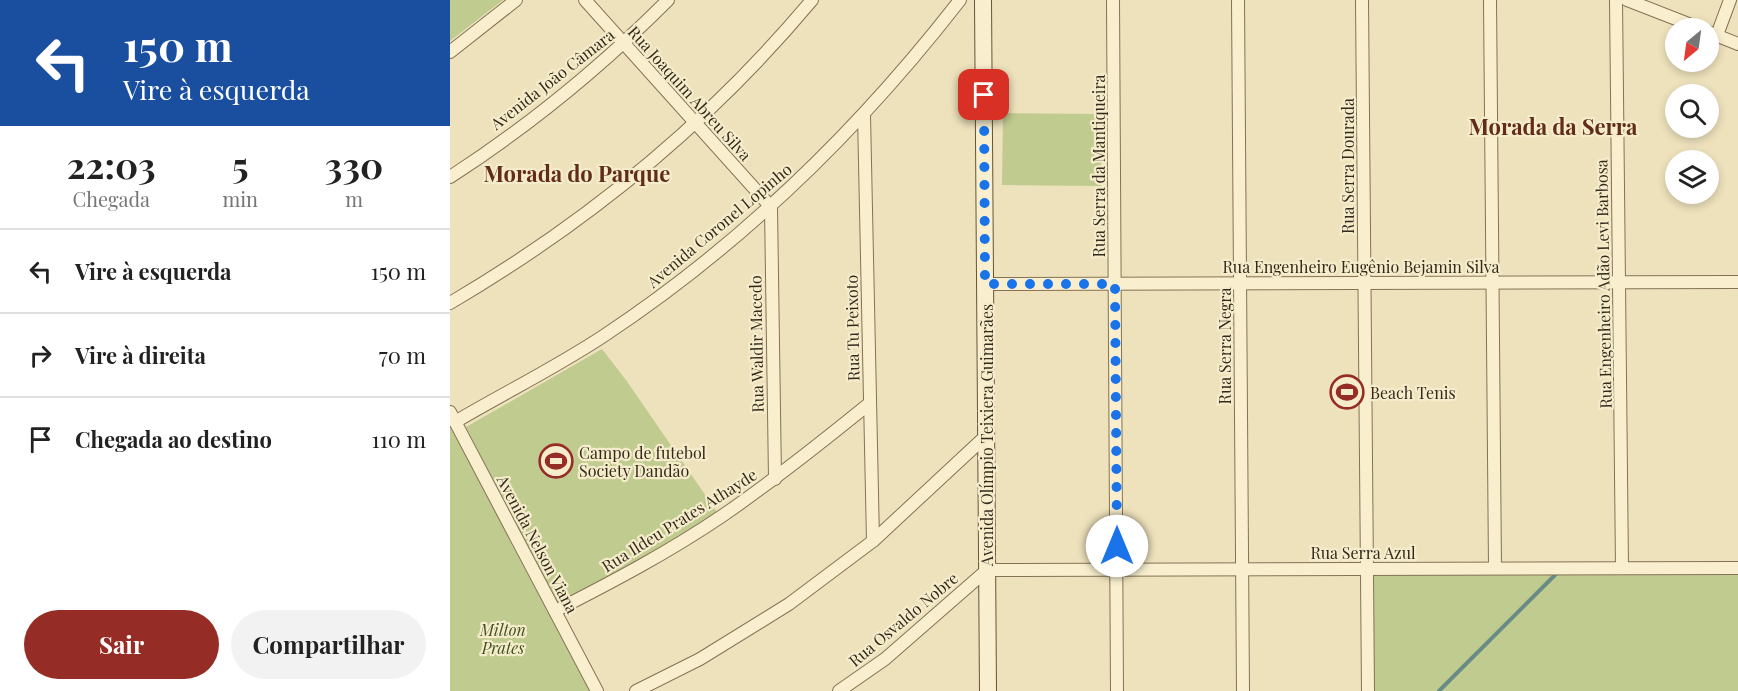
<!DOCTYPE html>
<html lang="pt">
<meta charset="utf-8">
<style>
body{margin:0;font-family:"Playfair Display",serif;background:#f2f2f2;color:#222;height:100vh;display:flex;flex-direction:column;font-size:22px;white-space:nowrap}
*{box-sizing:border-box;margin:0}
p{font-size:20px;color:#767676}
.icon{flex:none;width:33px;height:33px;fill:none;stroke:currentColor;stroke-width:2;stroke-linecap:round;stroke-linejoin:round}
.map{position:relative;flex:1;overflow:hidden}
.side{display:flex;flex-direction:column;background:#fff;width:450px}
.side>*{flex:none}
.guide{background:#1a4fa0;color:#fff;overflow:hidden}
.needle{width:39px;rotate:209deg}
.fabs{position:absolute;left:1215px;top:18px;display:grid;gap:12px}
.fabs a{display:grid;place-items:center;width:54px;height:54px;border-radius:50%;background:#fff;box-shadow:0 3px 9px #0003;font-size:30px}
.pin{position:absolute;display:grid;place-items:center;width:51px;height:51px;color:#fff;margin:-26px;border-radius:12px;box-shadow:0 3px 9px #0006}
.me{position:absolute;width:66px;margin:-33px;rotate:0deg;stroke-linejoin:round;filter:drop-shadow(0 0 4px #0008)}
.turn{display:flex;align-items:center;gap:21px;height:126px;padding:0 24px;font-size:27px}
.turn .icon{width:78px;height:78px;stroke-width:2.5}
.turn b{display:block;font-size:42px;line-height:51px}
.eta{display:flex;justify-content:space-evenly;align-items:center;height:102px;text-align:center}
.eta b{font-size:36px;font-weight:700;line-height:42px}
.cta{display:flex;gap:12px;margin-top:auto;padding:12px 24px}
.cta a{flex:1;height:69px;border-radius:36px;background:#952c25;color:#fff;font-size:24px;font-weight:700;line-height:69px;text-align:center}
.cta a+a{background:#f2f2f2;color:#222}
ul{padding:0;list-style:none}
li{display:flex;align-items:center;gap:18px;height:84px;padding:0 24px;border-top:2px solid #e0e0e0}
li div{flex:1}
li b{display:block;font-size:22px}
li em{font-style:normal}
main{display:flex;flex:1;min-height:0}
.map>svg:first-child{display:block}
.green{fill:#c0cb90}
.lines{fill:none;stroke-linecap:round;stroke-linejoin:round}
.stream{stroke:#688c85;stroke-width:4}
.street-casing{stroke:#857256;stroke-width:14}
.secondary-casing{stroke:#675339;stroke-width:18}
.street{stroke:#f9efcf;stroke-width:12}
.secondary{stroke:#f9efcf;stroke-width:16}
.route{stroke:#1a73e8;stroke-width:10;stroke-dasharray:0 18}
.labels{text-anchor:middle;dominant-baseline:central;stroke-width:4.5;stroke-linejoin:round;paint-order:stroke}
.street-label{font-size:16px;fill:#34291b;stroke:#f5eccb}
.poi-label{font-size:16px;fill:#34291b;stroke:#f5eccb;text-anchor:start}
.park-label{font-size:16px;font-style:italic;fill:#415121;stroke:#f5eccb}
.district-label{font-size:22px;font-weight:bold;fill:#612d1a;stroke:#f5eccb}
</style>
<main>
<section class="side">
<div class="guide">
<div class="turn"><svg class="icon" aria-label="left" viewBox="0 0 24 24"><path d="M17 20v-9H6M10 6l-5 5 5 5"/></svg><div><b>150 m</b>Vire à esquerda</div></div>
</div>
<div class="eta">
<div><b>22:03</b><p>Chegada</p></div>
<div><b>5</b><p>min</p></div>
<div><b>330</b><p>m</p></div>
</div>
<ul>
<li><svg class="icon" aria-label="left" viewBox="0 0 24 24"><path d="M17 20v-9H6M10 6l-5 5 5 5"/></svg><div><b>Vire à esquerda</b></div><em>150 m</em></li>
<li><svg class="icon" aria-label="right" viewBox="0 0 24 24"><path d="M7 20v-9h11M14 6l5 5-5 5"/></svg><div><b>Vire à direita</b></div><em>70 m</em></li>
<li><svg class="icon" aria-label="arrive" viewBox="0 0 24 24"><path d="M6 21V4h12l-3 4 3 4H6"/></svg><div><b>Chegada ao destino</b></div><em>110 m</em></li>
</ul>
<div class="cta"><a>Sair</a><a>Compartilhar</a></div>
</section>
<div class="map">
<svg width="1288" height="691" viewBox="0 0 1288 691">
<rect width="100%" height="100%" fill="#eee2bc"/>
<g class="green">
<polygon points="0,0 53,0 0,41"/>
<polygon points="553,113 651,114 651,186 552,185"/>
<polygon points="152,349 176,380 267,512 185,565 108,606 16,427"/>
<polygon points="0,427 141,691 0,691"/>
<polygon points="1288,568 1288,691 918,691 916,569"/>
</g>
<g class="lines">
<polyline class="stream" points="989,691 1109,571"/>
<g class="street-casing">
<g id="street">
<polyline points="135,0 321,207 325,479"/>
<polyline points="663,0 667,691"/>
<polyline points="788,0 793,691"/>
<polyline points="912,0 918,691"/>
<polyline points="1040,0 1045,568"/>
<polyline points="1166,0 1172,568"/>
<polyline points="1177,0 1249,28"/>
<polyline points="1258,32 1288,44"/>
<polyline points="1267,35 1280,0"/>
<polyline points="0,52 66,0"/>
<polyline points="414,115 423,541"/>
<path d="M0,177C79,126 152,66 218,0"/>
<polyline points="535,284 1288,282"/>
<path d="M0,303C138,222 259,123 362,0"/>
<polyline points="0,412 147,691"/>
<path d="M5,422C54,393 107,367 155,335C292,244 409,130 510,0"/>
<path d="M105,611C162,582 219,552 272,516C323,481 372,442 420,403"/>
<polyline points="186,691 250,659 339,604 423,541 536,436"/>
<polyline points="389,691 435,659 537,570 1288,568"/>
</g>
</g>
<g class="secondary-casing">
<polyline id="secondary" points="533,0 538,691"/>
</g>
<use href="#street" class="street"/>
<use href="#secondary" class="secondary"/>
</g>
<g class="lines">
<polyline class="route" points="534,95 535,284 665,284 667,546"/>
</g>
<defs>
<g id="stadium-ring" transform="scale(1.725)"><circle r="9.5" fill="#f5eccb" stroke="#952c25" stroke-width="1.5"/><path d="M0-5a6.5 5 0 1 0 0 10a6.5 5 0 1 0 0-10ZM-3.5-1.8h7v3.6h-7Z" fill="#952c25"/></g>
</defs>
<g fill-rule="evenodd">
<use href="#stadium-ring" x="897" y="392"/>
<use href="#stadium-ring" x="106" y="461"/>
</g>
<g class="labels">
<g class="street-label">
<text transform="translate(102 79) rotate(-38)">Avenida João Câmara</text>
<text transform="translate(240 93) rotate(48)">Rua Joaquim Abreu Silva</text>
<text transform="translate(648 166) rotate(-90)">Rua Serra da Mantiqueira</text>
<text transform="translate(897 166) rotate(-90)">Rua Serra Dourada</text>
<text transform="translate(269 225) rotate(-40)">Avenida Coronel Lopinho</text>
<text x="911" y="266">Rua Engenheiro Eugênio Bejamin Silva</text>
<text transform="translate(1153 284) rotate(-91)">Rua Engenheiro Adão Levi Barbosa</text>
<text transform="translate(402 328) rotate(-91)">Rua Tu Peixoto</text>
<text transform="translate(306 344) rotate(-91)">Rua Waldir Macedo</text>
<text transform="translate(774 346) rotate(-90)">Rua Serra Negra</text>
<text transform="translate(536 435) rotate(-90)">Avenida Olímpio Teixiera Guimarães</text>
<text transform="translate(229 520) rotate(-32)">Rua Ildeu Prates Athayde</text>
<text transform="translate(88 544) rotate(62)">Avenida Nelson Viana</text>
<text x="913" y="552">Rua Serra Azul</text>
<text transform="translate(453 619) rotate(-40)">Rua Osvaldo Nobre</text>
</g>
<g class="poi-label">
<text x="920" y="392">Beach Tenis</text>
<text x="129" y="452">Campo de futebol<tspan x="129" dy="18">Society Dandão</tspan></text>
</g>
<g class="park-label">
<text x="53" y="629">Milton<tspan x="53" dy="18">Prates</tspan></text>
</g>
<g class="district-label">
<text x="1103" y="126">Morada da Serra</text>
<text x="127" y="173">Morada do Parque</text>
</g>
</g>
</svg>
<div class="fabs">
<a><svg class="needle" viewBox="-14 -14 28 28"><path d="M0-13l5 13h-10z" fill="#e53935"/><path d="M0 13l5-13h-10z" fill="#767676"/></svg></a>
<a><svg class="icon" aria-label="search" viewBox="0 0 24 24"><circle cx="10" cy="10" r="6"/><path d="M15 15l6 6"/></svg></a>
<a><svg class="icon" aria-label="layers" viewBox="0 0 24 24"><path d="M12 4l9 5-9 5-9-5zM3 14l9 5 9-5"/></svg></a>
</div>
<div class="pin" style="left:534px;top:95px;background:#d93025"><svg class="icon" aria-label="arrive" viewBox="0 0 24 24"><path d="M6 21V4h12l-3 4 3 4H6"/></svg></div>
<svg class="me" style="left:667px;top:546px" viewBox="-20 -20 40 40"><circle r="19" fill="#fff"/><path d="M0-13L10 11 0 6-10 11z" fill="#1a73e8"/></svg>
</div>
</main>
